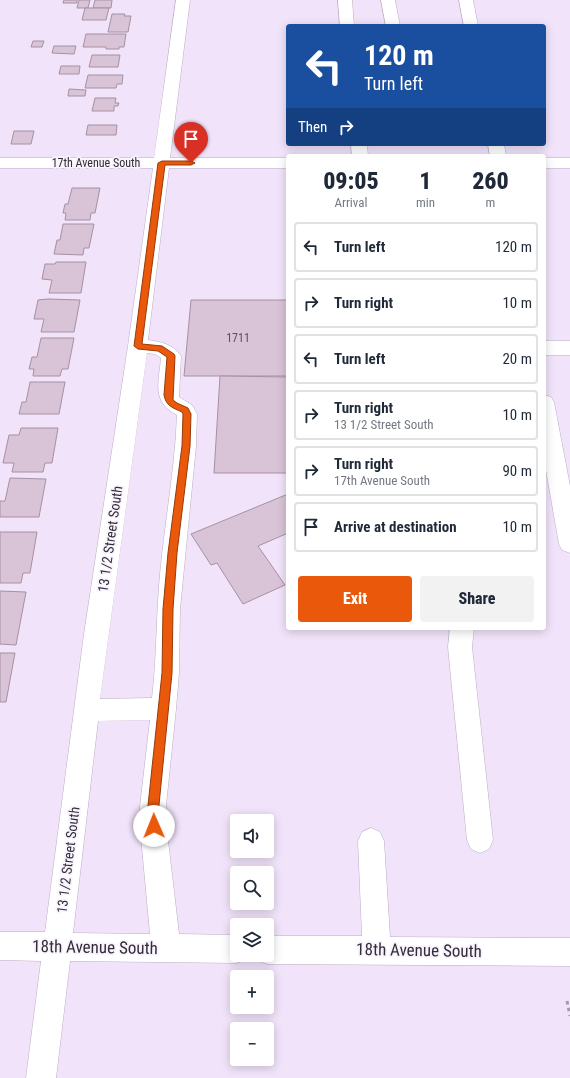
<!DOCTYPE html>
<meta charset="utf-8">
<style>
body{margin:0;font-family:"Roboto Condensed",sans-serif;background:#f2f2f3;color:#1f2937;height:100vh;display:flex;flex-direction:column;font-size:15px;white-space:nowrap}
*{box-sizing:border-box;margin:0}
p{font-size:13px;color:#747a83}
.icon{flex:none;width:22px;height:22px;fill:none;stroke:currentColor;stroke-width:2;stroke-linecap:round;stroke-linejoin:round}
.map{position:relative;flex:1;overflow:hidden}
.panel{position:absolute;left:286px;top:154px;width:260px;height:476px;display:flex;flex-direction:column;background:#fff;border-radius:4px;box-shadow:0 2px 10px #0003}
.panel>*{flex:none}
.top-card{position:absolute;left:286px;top:24px;width:260px;height:122px;border-radius:4px;box-shadow:0 2px 10px #0003;background:#1a4fa0;color:#fff;overflow:hidden}
.fabs{position:absolute;left:230px;top:814px;display:grid;gap:8px}
.fabs a{display:grid;place-items:center;width:44px;height:44px;border-radius:4px;background:#fff;box-shadow:0 2px 10px #0003;font-size:20px}
.pin{position:absolute;display:grid;place-items:center;width:34px;height:34px;color:#fff;margin:-41px -17px;border-radius:50% 50% 50% 0;rotate:-45deg;box-shadow:0 0 4px #0007}
.pin .icon{rotate:45deg}
.me{position:absolute;width:44px;margin:-22px;rotate:359deg;stroke-linejoin:round;filter:drop-shadow(0 0 3px #0008)}
.turn{display:flex;align-items:center;gap:14px;height:84px;padding:0 12px;font-size:18px}
.turn .icon{width:52px;height:52px;stroke-width:2.5}
.turn b{display:block;font-size:28px;line-height:34px}
.then{display:flex;align-items:center;height:38px;padding:0 12px;background:#0003;gap:8px;font-size:15px}
.eta{display:flex;justify-content:space-evenly;align-items:center;height:68px;text-align:center}
.eta b{font-size:24px;font-weight:800;line-height:28px}
.cta{display:flex;gap:8px;margin-top:auto;padding:8px 12px}
.cta a{flex:1;height:46px;border-radius:4px;background:#ea580c;color:#fff;font-size:16px;font-weight:800;line-height:46px;text-align:center}
.cta a+a{background:#f2f2f3;color:#1f2937}
ul{padding:0;list-style:none}
li{display:flex;align-items:center;gap:12px;height:50px;margin:0 8px 6px;padding:0 4px;border:2px solid #e0e1e3;border-radius:4px}
li div{flex:1}
li b{display:block;font-size:15px}
li em{font-style:normal}
.map>svg:first-child{display:block}
.building{fill:#d9c3d6;stroke:#a691a3}
.lines{fill:none;stroke-linecap:round;stroke-linejoin:round}
.minor-casing{stroke:#bbaec5;stroke-width:1}
.major-casing{stroke:#bbaec5;stroke-width:1}
.path{stroke:#a69cae;stroke-width:3;stroke-dasharray:3.5 3.5;stroke-linecap:butt}
.minor{fill:#fff;fill-rule:evenodd}
.major{fill:#fff;fill-rule:evenodd}
.route{fill:#ea580c;stroke:#983908}
.labels{text-anchor:middle;dominant-baseline:central;stroke-width:3.5;stroke-linejoin:round;paint-order:stroke}
.far-street-label{font-size:12px;fill:#332d37;stroke:#f9f3fd}
.number-label{font-size:12px;fill:#5c525f}
.street-label{font-size:14px;fill:#332d37;stroke:#f9f3fd}
.near-street-label{font-size:17px;fill:#332d37;stroke:#f9f3fd}
</style>
<div class="map">
<svg width="570" height="1078" viewBox="0 0 570 1078">
<rect width="100%" height="100%" fill="#f0e3fa"/>
<g class="building">
<polygon points="64,0 77,0 77,3 63,3"/>
<polygon points="79,0 90,0 88,8 77,8"/>
<polygon points="95,0 112,0 111,8 93,8"/>
<polygon points="85,8 109,8 106,20 82,20"/>
<polygon points="112,14 125,14 124,16 131,16 128,32 108,32"/>
<polygon points="86,34 126,34 124,47 119,47 119,49 106,49 106,47 83,47"/>
<polygon points="33,41 44,41 42,47 31,47"/>
<polygon points="54,46 76,46 74,54 52,53"/>
<polygon points="92,55 120,55 118,67 89,67"/>
<polygon points="61,66 80,66 79,74 59,74"/>
<polygon points="88,75 123,75 122,84 117,84 116,88 85,88"/>
<polygon points="69,89 86,90 85,96 68,96"/>
<polygon points="95,98 116,98 115,103 119,103 118,106 114,106 114,111 92,111"/>
<polygon points="88,125 117,125 116,135 86,135"/>
<polygon points="14,131 34,131 31,144 11,144"/>
<polygon points="72,188 100,188 95,213 91,213 90,220 65,220 66,213 63,213 65,204 68,204"/>
<polygon points="63,224 94,224 89,248 84,248 83,255 54,254 57,240 60,240"/>
<polygon points="56,262 86,262 81,293 49,293 52,280 42,279 45,264 55,264"/>
<polygon points="48,299 80,300 74,332 41,332 44,319 34,319 38,300"/>
<polygon points="191,300 288,300 288,376 184,376"/>
<polygon points="41,338 74,338 68,369 62,369 60,376 33,376 34,369 29,369 32,357 37,357"/>
<polygon points="220,376 288,377 288,473 214,473"/>
<polygon points="30,382 65,382 59,414 19,414 22,402 26,402"/>
<polygon points="21,428 58,428 52,463 45,463 43,472 12,472 14,463 3,463 9,435 19,435"/>
<polygon points="10,478 46,479 39,517 0,517 0,501 5,501"/>
<polygon points="288,494 288,533 258,546 285,585 243,604 217,563 211,565 191,534"/>
<polygon points="0,532 37,532 30,573 23,573 21,583 0,583"/>
<polygon points="0,591 26,592 16,645 0,644"/>
<polygon points="0,653 15,653 6,702 0,702"/>
</g>
<g class="lines">
<g class="minor-casing">
<g id="minor">
<path d="M176,0H190L170,158H288V168H169L148,340C161,342 173,344 181,356L179,397L192,405L197,414L196,446L180,609L179,673L176,709L165,815L179,934L237,935V955H249L247,959L237,963L70,961L56,1078H26L41,961L0,960V932H45L84,634L128,346L153,168H0V158H154ZM147,353L155,354L161,358C159,382 151,402 177,415C175,468 165,521 160,574C156,616 157,657 152,698L100,699ZM150,720L139,815L150,934L73,933L98,721Z"/>
<polygon points="338,0 352,0 354,26 340,26"/>
<polygon points="381,0 395,0 400,26 386,26"/>
<polygon points="351,144 367,144 368,156 352,156"/>
<rect x="544" y="158" width="26" height="10"/>
<rect x="544" y="341" width="26" height="14"/>
<polygon points="450,628 474,628 472,647 493,840 489,849 480,853 471,849 467,840 448,647"/>
<polygon points="371,828 380,832 384,841 390,937 570,938 570,966 267,964 257,960 255,955 267,955 267,936 362,936 358,841 362,832"/>
</g>
</g>
<g class="major-casing">
<g id="major">
<polygon points="459,0 473,0 478,26 464,26"/>
<polygon points="488,144 504,144 506,156 490,156"/>
<polygon points="544,395 551,397 554,402 570,486 570,553 562,550 559,544 544,459"/>
</g>
</g>
<polyline class="path" points="567,1001 570,1016"/>
<use href="#minor" class="minor"/>
<use href="#major" class="major"/>
</g>
<path class="route" d="M162,161H191L195,163L191,165H165L142,344L162,346L174,354L175,356L173,400L177,403L188,408L191,414L190,446L177,553L173,609L172,673L158,815L159,826L157,830L154,831L150,830L147,815L162,673L163,609L168,553L182,446L183,414L182,412C173,408 166,406 164,395L167,357L158,351L138,349L134,346L158,163Z"/>
<g class="labels">
<g class="far-street-label">
<text x="96" y="163">17th Avenue South</text>
</g>
<g class="number-label">
<text x="238" y="338">1711</text>
</g>
<g class="street-label">
<text transform="translate(110 539) rotate(-82)">13 1/2 Street South</text>
<text transform="translate(68 860) rotate(-83)">13 1/2 Street South</text>
</g>
<g class="near-street-label">
<text transform="translate(95 947) rotate(1)">18th Avenue South</text>
<text transform="translate(419 950) rotate(1)">18th Avenue South</text>
</g>
</g>
</svg>
<div class="fabs">
<a><svg class="icon" aria-label="sound" viewBox="0 0 24 24"><path d="M4 9h4l5-4v14l-5-4H4zM17 9q2 3 0 6"/></svg></a>
<a><svg class="icon" aria-label="search" viewBox="0 0 24 24"><circle cx="10" cy="10" r="6"/><path d="M15 15l6 6"/></svg></a>
<a><svg class="icon" aria-label="layers" viewBox="0 0 24 24"><path d="M12 4l9 5-9 5-9-5zM3 14l9 5 9-5"/></svg></a>
<a>+</a>
<a>−</a>
</div>
<div class="pin" style="left:191px;top:163px;background:#d93025"><svg class="icon" aria-label="arrive" viewBox="0 0 24 24"><path d="M6 21V4h12l-3 4 3 4H6"/></svg></div>
<svg class="me" style="left:154px;top:826px" viewBox="-20 -20 40 40"><circle r="19" fill="#fff"/><path d="M0-13L10 11 0 6-10 11z" fill="#ea580c"/></svg>
<div class="top-card">
<div class="turn"><svg class="icon" aria-label="left" viewBox="0 0 24 24"><path d="M17 20v-9H6M10 6l-5 5 5 5"/></svg><div><b>120 m</b>Turn left</div></div>
<div class="then">Then<svg class="icon" aria-label="right" viewBox="0 0 24 24"><path d="M7 20v-9h11M14 6l5 5-5 5"/></svg></div>
</div>
<section class="panel">
<div class="eta">
<div><b>09:05</b><p>Arrival</p></div>
<div><b>1</b><p>min</p></div>
<div><b>260</b><p>m</p></div>
</div>
<ul>
<li><svg class="icon" aria-label="left" viewBox="0 0 24 24"><path d="M17 20v-9H6M10 6l-5 5 5 5"/></svg><div><b>Turn left</b></div><em>120 m</em></li>
<li><svg class="icon" aria-label="right" viewBox="0 0 24 24"><path d="M7 20v-9h11M14 6l5 5-5 5"/></svg><div><b>Turn right</b></div><em>10 m</em></li>
<li><svg class="icon" aria-label="left" viewBox="0 0 24 24"><path d="M17 20v-9H6M10 6l-5 5 5 5"/></svg><div><b>Turn left</b></div><em>20 m</em></li>
<li><svg class="icon" aria-label="right" viewBox="0 0 24 24"><path d="M7 20v-9h11M14 6l5 5-5 5"/></svg><div><b>Turn right</b><p>13 1/2 Street South</p></div><em>10 m</em></li>
<li><svg class="icon" aria-label="right" viewBox="0 0 24 24"><path d="M7 20v-9h11M14 6l5 5-5 5"/></svg><div><b>Turn right</b><p>17th Avenue South</p></div><em>90 m</em></li>
<li><svg class="icon" aria-label="arrive" viewBox="0 0 24 24"><path d="M6 21V4h12l-3 4 3 4H6"/></svg><div><b>Arrive at destination</b></div><em>10 m</em></li>
</ul>
<div class="cta"><a>Exit</a><a>Share</a></div>
</section>
</div>
